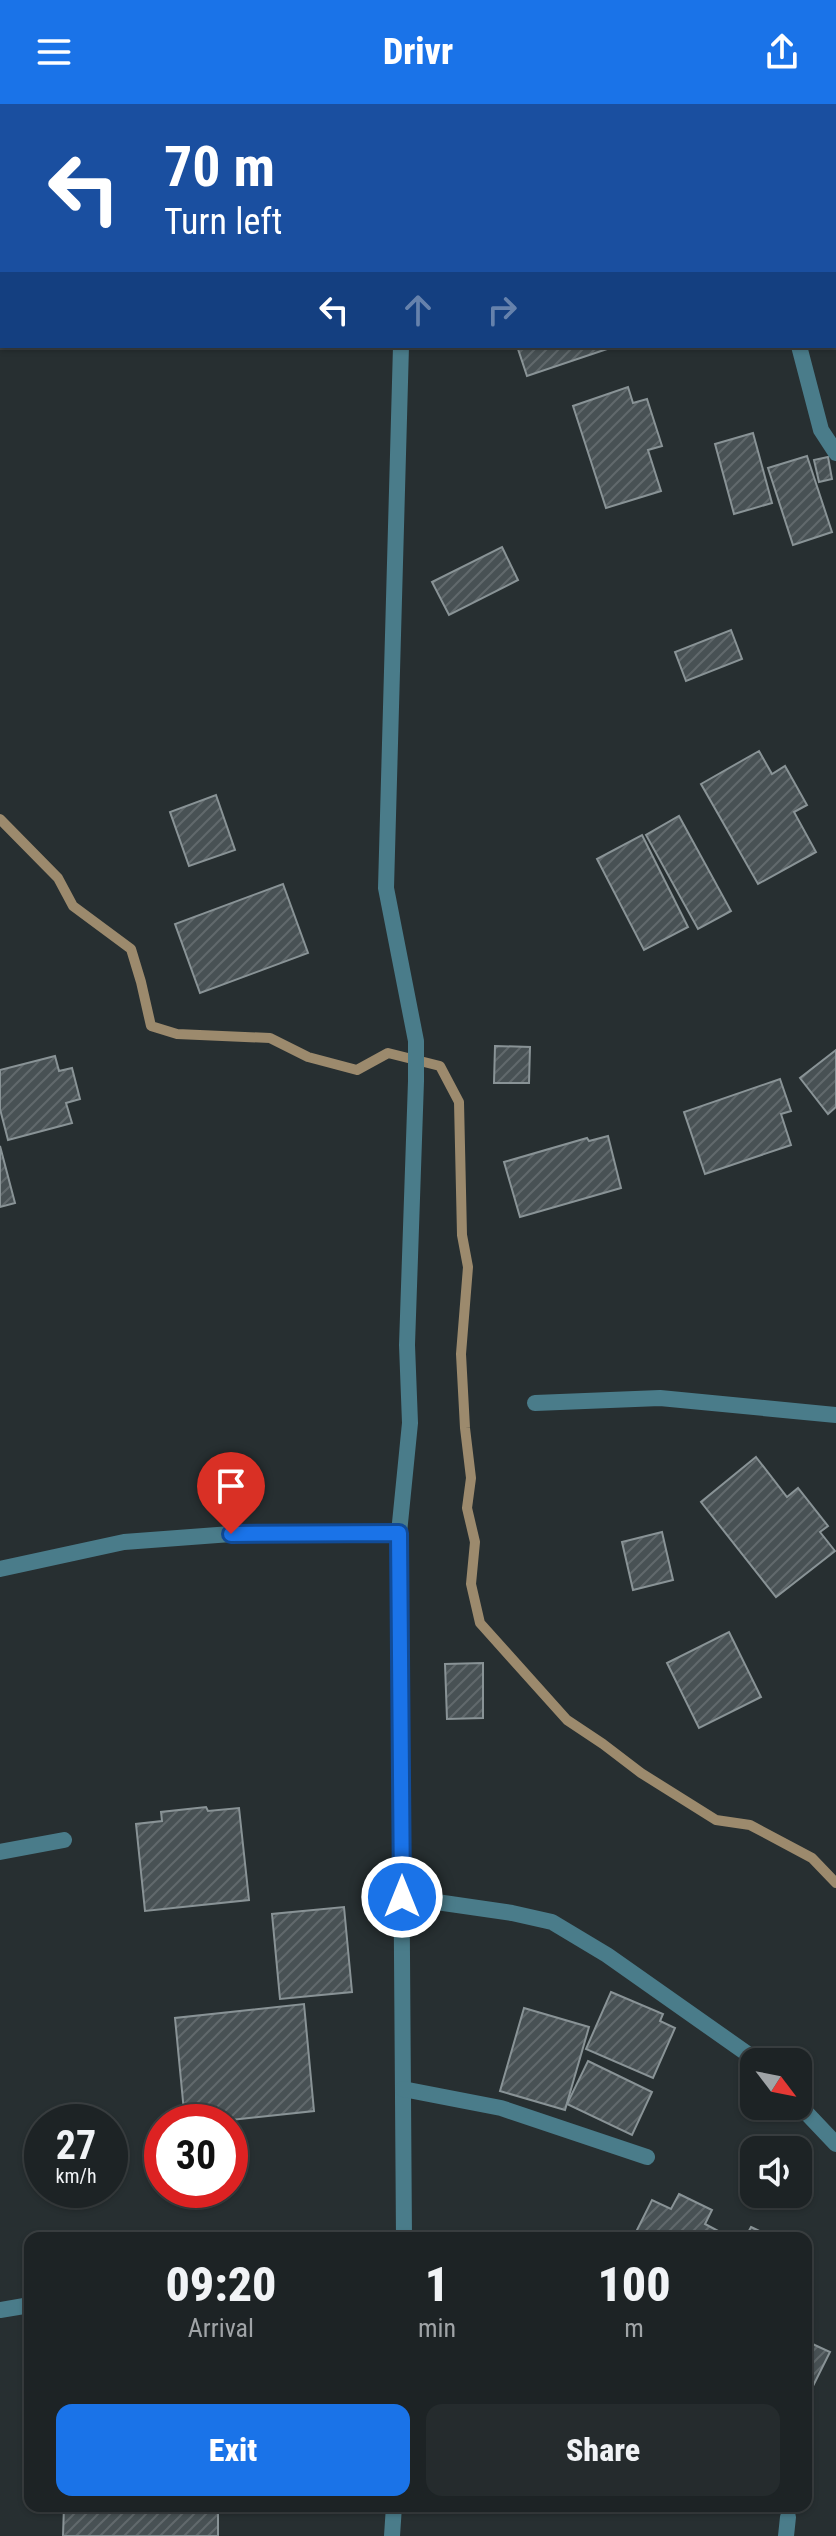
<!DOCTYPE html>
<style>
body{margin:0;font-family:"Roboto Condensed",sans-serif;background:#252b2d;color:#f1f3f6;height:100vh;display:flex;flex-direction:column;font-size:30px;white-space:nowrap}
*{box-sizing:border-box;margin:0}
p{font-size:26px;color:#a0a4a7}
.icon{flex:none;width:44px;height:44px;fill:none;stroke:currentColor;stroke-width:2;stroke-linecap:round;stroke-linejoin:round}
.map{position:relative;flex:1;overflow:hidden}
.details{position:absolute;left:24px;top:2128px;width:788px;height:280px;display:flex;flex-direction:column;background:#1d2325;border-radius:16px;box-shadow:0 2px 6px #0004,0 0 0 2px #3b4042}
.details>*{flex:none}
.hud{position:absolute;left:0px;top:0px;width:836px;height:244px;box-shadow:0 2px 6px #0004,0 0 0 2px #3b4042;background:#1a4fa0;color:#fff;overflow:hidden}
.needle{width:52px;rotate:122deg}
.buttons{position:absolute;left:740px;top:1944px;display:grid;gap:16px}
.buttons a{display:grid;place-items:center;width:72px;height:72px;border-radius:16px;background:#1d2325;box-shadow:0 2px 6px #0004,0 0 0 2px #3b4042;font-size:40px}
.speed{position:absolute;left:24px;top:2000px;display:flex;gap:16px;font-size:40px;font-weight:700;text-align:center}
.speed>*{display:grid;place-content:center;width:104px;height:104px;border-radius:50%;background:#1d2325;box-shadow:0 2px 6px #0004,0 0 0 2px #3b4042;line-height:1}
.speed small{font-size:20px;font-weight:400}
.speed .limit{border:12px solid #d22;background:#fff;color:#111}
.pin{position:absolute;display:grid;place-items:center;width:68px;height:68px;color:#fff;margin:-82px -34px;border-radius:50% 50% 50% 0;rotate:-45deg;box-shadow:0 0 8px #0007}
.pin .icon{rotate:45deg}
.me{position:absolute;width:88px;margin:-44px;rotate:0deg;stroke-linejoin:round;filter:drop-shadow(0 0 6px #0008)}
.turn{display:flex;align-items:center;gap:28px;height:168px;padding:0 32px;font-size:36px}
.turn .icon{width:104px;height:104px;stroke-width:2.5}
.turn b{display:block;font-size:56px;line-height:68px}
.lanes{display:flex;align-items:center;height:76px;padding:0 32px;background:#0003;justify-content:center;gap:40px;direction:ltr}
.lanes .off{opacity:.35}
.eta{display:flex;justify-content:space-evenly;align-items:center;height:136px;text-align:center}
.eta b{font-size:48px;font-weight:800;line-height:56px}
.button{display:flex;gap:16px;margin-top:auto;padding:16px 32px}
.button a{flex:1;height:92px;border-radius:16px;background:#1a73e8;color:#fff;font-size:32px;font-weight:800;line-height:92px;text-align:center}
.button a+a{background:#252b2d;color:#f1f3f6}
header{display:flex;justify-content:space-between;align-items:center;height:104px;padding:0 32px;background:#1a73e8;color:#fff;font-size:36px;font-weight:800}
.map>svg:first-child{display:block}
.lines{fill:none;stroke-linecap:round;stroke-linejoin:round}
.stream{stroke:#9c8a6d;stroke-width:10}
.building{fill:url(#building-hatch);stroke:#899396;stroke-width:2}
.minor{stroke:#4a7c8a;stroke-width:16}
.route-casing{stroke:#114b97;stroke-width:20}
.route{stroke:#1a73e8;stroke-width:14}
</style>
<header><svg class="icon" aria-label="menu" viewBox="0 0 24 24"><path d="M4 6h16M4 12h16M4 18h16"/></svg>Drivr<svg class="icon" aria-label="share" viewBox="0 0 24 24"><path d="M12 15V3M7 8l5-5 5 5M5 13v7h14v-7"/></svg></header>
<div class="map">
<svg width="836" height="2432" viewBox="0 0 836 2432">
<defs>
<pattern id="building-hatch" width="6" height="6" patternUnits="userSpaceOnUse" patternTransform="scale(2)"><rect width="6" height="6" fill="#485154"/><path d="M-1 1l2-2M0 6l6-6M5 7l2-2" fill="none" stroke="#61696c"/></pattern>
</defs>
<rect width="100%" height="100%" fill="#272f31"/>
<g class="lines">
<polyline class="stream" points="0,715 58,774 73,802 131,845 141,878 151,922 177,930 270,934 308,953 357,966 388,949 440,962 459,998 462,1131 468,1163 461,1250 465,1324 471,1374 467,1404 475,1438 471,1480 480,1519 567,1616 603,1640 641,1669 716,1716 750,1721 812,1754 836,1779"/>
</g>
<g class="building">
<polygon points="517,242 616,242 527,272"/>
<polygon points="628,283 633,299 647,295 662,342 648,346 661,387 606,404 573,302"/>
<polygon points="753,329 772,399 734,410 715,340"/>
<polygon points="807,352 832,428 793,441 768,364"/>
<polygon points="828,353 832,375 819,378 814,356"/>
<polygon points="502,443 518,476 449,511 432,478"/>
<polygon points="731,526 742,555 686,577 675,548"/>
<polygon points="759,647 772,670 785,662 807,701 794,708 816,748 758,780 701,680"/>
<polygon points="216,691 235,746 189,762 170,708"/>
<polygon points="679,712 731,807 698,825 646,731"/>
<polygon points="642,731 688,823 644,846 597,755"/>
<polygon points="283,780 308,849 200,889 175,820"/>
<polygon points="495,942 530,943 529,979 494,979"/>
<polygon points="836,946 836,1003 828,1010 800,974"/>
<polygon points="55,952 59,967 72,964 80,995 66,999 72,1019 8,1036 0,1005 0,966"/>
<polygon points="780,975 791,1007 781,1010 791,1041 705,1070 684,1008"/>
<polygon points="608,1032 621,1084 520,1113 504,1058 587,1034 589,1037"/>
<polygon points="0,1042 15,1099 0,1103"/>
<polygon points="756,1353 787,1393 798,1384 828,1422 820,1428 835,1447 776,1493 701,1398"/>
<polygon points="662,1428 673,1476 633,1486 622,1438"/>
<polygon points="729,1528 761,1593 699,1624 667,1559"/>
<polygon points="483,1559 483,1614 447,1615 445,1560"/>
<polygon points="206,1703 208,1707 239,1704 249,1796 145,1807 136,1720 162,1717 161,1708"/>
<polygon points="344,1803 352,1888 280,1895 272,1810"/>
<polygon points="611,1888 663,1910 660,1917 675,1924 653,1974 586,1945"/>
<polygon points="304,1900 314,2007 212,2018 185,2018 175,1914"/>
<polygon points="524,1904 589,1923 565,2006 500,1987"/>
<polygon points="588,1957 652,1988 632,2031 567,2000"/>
<polygon points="679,2090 712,2106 705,2120 722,2129 720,2134 633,2134 652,2096 671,2105"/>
<polygon points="751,2123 774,2134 745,2134"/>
<polygon points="806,2237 830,2248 806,2296"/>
<polygon points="64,2402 218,2402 218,2432 63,2432"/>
</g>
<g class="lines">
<g class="minor">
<polyline points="406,2 406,0"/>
<polyline points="453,2 461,0"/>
<polyline points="779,2 780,0"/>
<polyline points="401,242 386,784 416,937 416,977 407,1241 410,1319 399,1429 404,2134"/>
<polyline points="799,242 821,326 836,349"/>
<polyline points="535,1299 660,1294 836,1311"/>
<polyline points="0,1465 124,1438 231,1430 399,1429"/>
<polyline points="0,1748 64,1736"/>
<polyline points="402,1793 512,1809 552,1818 607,1851 759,1958"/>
<polyline points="403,1985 501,2004 647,2053"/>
<polyline points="798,2000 836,2040"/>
<polyline points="0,2206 30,2201"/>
<polyline points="392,2432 394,2402"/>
<polyline points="786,2432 788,2413"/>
</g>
</g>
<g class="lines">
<g class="route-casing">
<polyline id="route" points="231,1430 399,1429 402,1793"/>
</g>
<use href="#route" class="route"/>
</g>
</svg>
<div class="buttons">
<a><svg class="needle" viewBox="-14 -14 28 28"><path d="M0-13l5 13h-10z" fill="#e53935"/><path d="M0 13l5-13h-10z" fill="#a0a4a7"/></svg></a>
<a><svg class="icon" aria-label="sound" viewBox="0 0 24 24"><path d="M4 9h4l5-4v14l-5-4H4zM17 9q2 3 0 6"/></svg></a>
</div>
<div class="speed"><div>27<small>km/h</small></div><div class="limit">30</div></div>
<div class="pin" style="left:231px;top:1430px;background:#d93025"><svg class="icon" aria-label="arrive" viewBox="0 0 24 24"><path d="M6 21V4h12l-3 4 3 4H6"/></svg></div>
<svg class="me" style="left:402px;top:1793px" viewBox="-20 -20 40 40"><circle r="17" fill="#1a73e8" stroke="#fff" stroke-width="3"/><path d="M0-11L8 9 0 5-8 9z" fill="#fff"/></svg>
<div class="hud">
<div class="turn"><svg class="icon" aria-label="left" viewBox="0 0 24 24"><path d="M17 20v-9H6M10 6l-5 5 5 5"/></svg><div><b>70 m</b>Turn left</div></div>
<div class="lanes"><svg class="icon" aria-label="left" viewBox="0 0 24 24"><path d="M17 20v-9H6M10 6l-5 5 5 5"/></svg><svg class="icon off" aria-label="ahead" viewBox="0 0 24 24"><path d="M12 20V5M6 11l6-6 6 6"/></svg><svg class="icon off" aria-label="right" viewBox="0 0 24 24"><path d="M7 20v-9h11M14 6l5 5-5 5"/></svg></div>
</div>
<section class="details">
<div class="eta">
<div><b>09:20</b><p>Arrival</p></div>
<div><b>1</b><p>min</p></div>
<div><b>100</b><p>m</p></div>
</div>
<div class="button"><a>Exit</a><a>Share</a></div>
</section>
</div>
